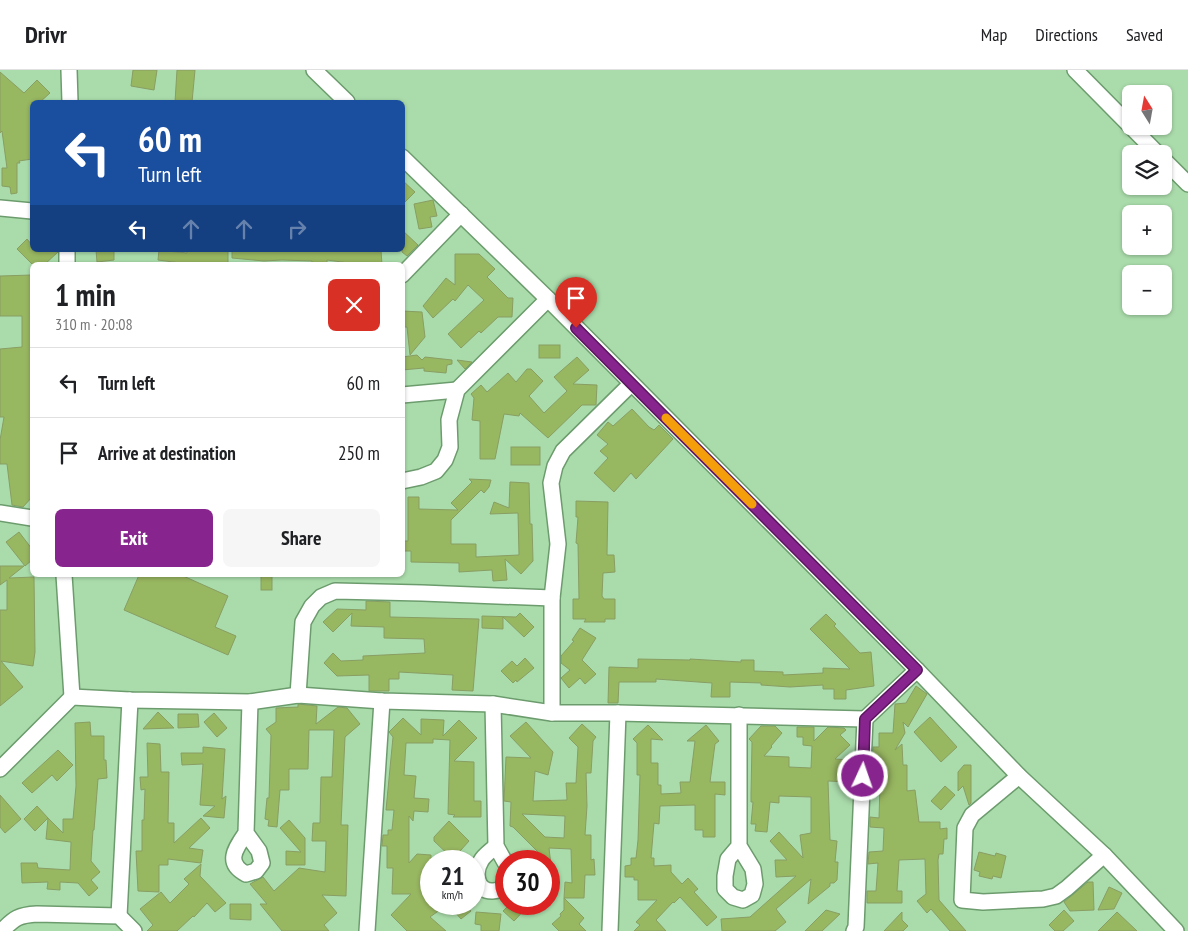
<!DOCTYPE html>
<meta charset="utf-8">
<style>
body{margin:0;font-family:"PT Sans Narrow",sans-serif;background:#f6f6f6;color:#202124;height:100vh;display:flex;flex-direction:column;font-size:19px;white-space:nowrap}
*{box-sizing:border-box;margin:0}
p{font-size:16px;color:#757577}
.icon{flex:none;width:28px;height:28px;fill:none;stroke:currentColor;stroke-width:2;stroke-linecap:round;stroke-linejoin:round}
.map{position:relative;flex:1;overflow:hidden}
.details{position:absolute;left:30px;top:192px;width:375px;height:315px;display:flex;flex-direction:column;background:#fff;border-radius:8px;box-shadow:0 1px 4px #0004}
.details>*{flex:none}
.guide{position:absolute;left:30px;top:30px;width:375px;height:152px;border-radius:8px;box-shadow:0 1px 4px #0004;background:#1a4fa0;color:#fff;overflow:hidden}
.needle{width:32px;rotate:349deg}
.controls{position:absolute;left:1122px;top:15px;display:grid;gap:10px}
.controls a{display:grid;place-items:center;width:50px;height:50px;border-radius:8px;background:#fff;box-shadow:0 1px 4px #0004;font-size:25px}
.speed{position:absolute;left:420px;top:780px;display:flex;gap:10px;font-size:25px;font-weight:700;text-align:center}
.speed>*{display:grid;place-content:center;width:65px;height:65px;border-radius:50%;background:#fff;box-shadow:0 1px 4px #0004;line-height:1}
.speed small{font-size:12px;font-weight:400}
.speed .limit{border:8px solid #d22;background:#fff;color:#111}
.pin{position:absolute;display:grid;place-items:center;width:42px;height:42px;color:#fff;margin:-51px -21px;border-radius:50% 50% 50% 0;rotate:-45deg;box-shadow:0 0 5px #0007}
.pin .icon{rotate:45deg}
.me{position:absolute;width:55px;margin:-28px;rotate:3deg;stroke-linejoin:round;filter:drop-shadow(0 0 4px #0008)}
.turn{display:flex;align-items:center;gap:18px;height:105px;padding:0 25px;font-size:22px}
.turn .icon{width:65px;height:65px;stroke-width:2.5}
.turn b{display:block;font-size:35px;line-height:42px}
.lanes{display:flex;align-items:center;height:48px;padding:0 25px;background:#0003;justify-content:center;gap:25px;direction:ltr}
.lanes .off{opacity:.35}
.round{display:grid;place-items:center;flex:none;width:52px;height:52px;border-radius:8px;background:#f6f6f6}
.head{display:flex;align-items:center;justify-content:space-between;height:85px;padding:0 25px}
h1{font-size:30px;font-weight:600;line-height:38px}
.button{display:flex;gap:10px;margin-top:auto;padding:10px 25px}
.button a{flex:1;height:58px;border-radius:8px;background:#87248d;color:#fff;font-size:20px;font-weight:600;line-height:58px;text-align:center}
.button a+a{background:#f6f6f6;color:#202124}
ul{padding:0;list-style:none}
li{display:flex;align-items:center;gap:15px;height:70px;padding:0 25px;border-top:1px solid #e0e0e0}
li div{flex:1}
li b{display:block;font-size:19px}
li em{font-style:normal}
header{display:flex;align-items:center;gap:30px;box-sizing:border-box;height:70px;padding:0 25px;background:#fff;border-bottom:1px solid #e0e0e0}
header strong{font-size:24px}
nav{display:flex;gap:28px;margin-inline-start:auto;font-size:18px}
.map>svg:first-child{display:block}
.building{fill:#98b761;stroke:#889e63;fill-rule:evenodd}
.lines{fill:none;stroke-linecap:round;stroke-linejoin:round}
.street-casing{stroke:#6c9c6d;stroke-width:18}
.street{stroke:#fff;stroke-width:15}
.route-casing{stroke:#58175c;stroke-width:12}
.route{stroke:#87248d;stroke-width:9}
.slow{stroke:#f59e0b;stroke-width:9}
</style>
<header>
<strong>Drivr</strong>
<nav><a>Map</a><a>Directions</a><a>Saved</a></nav>
</header>
<div class="map">
<svg width="1188" height="861" viewBox="0 0 1188 861">
<rect width="100%" height="100%" fill="#aadcab"/>
<g class="building">
<polygon points="133,0 157,0 154,20 131,16"/>
<polygon points="177,0 195,0 192,32 175,32"/>
<polygon points="0,2 24,23 37,10 50,23 40,32 32,32 32,89 19,91 20,93 17,93 17,123 11,124 10,117 2,116 2,98 7,98 2,61 0,63"/>
<polygon points="402,110 415,122 402,135"/>
<polygon points="433,130 437,146 430,147 432,157 419,159 414,134"/>
<polygon points="402,160 418,175 407,186 402,182"/>
<polygon points="27,169 32,175 32,180 58,180 58,182 44,195 33,195 17,179"/>
<polygon points="96,180 114,180 114,190 97,192"/>
<polygon points="159,180 187,183 187,180 228,180 228,195 197,195 158,190"/>
<polygon points="232,180 381,180 382,195 364,195 327,190 327,195 312,195 312,191 282,190 264,191 232,188"/>
<polygon points="455,184 479,184 495,199 487,207 508,228 513,228 512,247 498,247 481,263 479,261 461,278 448,264 484,230 468,215 455,231 453,229 433,248 423,236 446,208 455,215"/>
<polygon points="32,205 32,427 23,437 12,435 7,394 0,394 0,370 4,347 0,347 0,279 22,277 22,246 0,246 0,206"/>
<polygon points="402,241 422,242 425,267 410,285 407,257 402,257"/>
<rect x="539" y="275" width="21" height="13"/>
<polygon points="417,285 422,290 425,287 452,290 452,294 447,295 446,303 424,301 424,298 402,300 402,287"/>
<polygon points="577,287 589,300 573,314 597,315 596,335 582,335 548,368 520,343 519,346 504,344 495,389 480,389 480,351 472,350 474,328 471,324 481,315 487,322 508,303 516,312 527,299 531,299 543,311 529,326 544,343 567,321 554,307"/>
<polygon points="457,290 472,292 465,299"/>
<polygon points="632,339 649,357 654,360 659,355 673,369 636,409 631,403 614,422 594,403 608,388 600,381 608,374 597,365 608,352 613,356"/>
<rect x="511" y="377" width="29" height="18"/>
<polygon points="469,409 491,410 489,417 484,423 481,420 451,450 451,474 476,474 476,487 519,485 518,443 490,444 494,432 509,438 510,412 529,413 530,454 532,454 533,491 521,504 505,489 507,510 493,511 492,500 459,502 459,493 411,492 411,481 402,481 402,471 408,471 408,427 419,427 419,439 458,440 451,433 472,412"/>
<polygon points="576,431 608,432 607,485 614,485 615,502 603,503 602,526 604,529 615,529 615,549 605,549 605,552 584,552 586,549 573,549 573,529 579,529 578,474 576,473 578,447 576,447"/>
<polygon points="19,462 32,479 32,490 25,496 6,472"/>
<polygon points="0,496 24,496 9,508 34,507 35,582 33,596 1,591 23,617 0,636 0,540 7,540 7,510 0,515"/>
<polygon points="139,505 181,505 228,526 215,557 236,566 228,585 124,540"/>
<rect x="261" y="505" width="11" height="15"/>
<polygon points="366,531 390,532 390,547 479,549 473,621 452,620 453,605 399,602 399,609 389,609 389,621 369,621 369,605 337,606 324,593 333,583 341,591 363,590 363,586 425,583 424,569 384,568 384,557 351,556 352,543 333,562 323,552 337,539 366,540"/>
<polygon points="520,543 534,557 524,567 503,547 503,559 482,558 482,546 516,547"/>
<polygon points="826,544 836,554 834,556 860,583 871,582 874,616 846,620 846,629 834,629 834,619 823,619 823,615 790,617 761,615 761,613 730,612 730,627 711,627 712,613 656,609 656,612 619,612 618,633 608,633 609,597 638,598 638,589 690,590 690,589 741,592 741,590 754,590 754,601 783,602 783,605 823,603 823,598 850,599 810,559"/>
<polygon points="580,558 596,568 582,590 596,604 585,614 580,608 569,618 561,608 570,600 561,593 561,586 574,571 572,570"/>
<polygon points="525,588 534,598 517,612 516,610 513,613 501,601 512,591 517,596"/>
<polygon points="916,616 927,624 908,657 903,652 905,663 895,680 902,674 903,695 907,695 907,721 915,720 919,752 940,752 940,759 947,758 947,769 944,769 943,784 939,784 938,790 939,830 966,861 950,861 931,839 927,843 917,831 926,824 925,789 899,790 897,821 902,821 902,833 867,833 867,821 876,821 878,793 868,794 869,782 883,781 884,758 870,757 870,747 879,748 880,715 872,714 873,677 879,677 879,663 893,663 895,634 906,633"/>
<polygon points="298,634 317,636 316,654 338,637 347,638 360,654 345,667 341,755 348,755 346,826 322,825 337,843 324,855 329,861 282,861 260,834 267,834 250,814 263,807 274,821 299,798 325,802 326,771 312,771 313,753 320,753 321,707 332,707 334,660 309,660 308,699 289,699 289,720 280,720 277,757 268,756 269,750 265,749 267,728 269,728 271,665 266,659 276,652 276,638 298,637"/>
<polygon points="158,642 174,658 143,659"/>
<polygon points="214,643 227,658 217,667 204,652"/>
<polygon points="178,644 198,644 199,657 178,658"/>
<polygon points="930,647 957,677 941,692 914,662"/>
<polygon points="403,648 421,665 421,649 444,650 443,666 459,650 477,668 454,691 474,692 474,731 481,731 481,747 453,747 455,745 448,744 450,670 433,669 433,673 406,673 404,705 416,706 414,728 429,729 428,742 414,741 413,751 409,746 409,793 417,784 431,785 431,834 448,834 430,847 446,861 407,861 391,845 411,824 392,824 393,798 387,798 387,776 382,776 383,765 388,765 388,760 392,760 394,740 386,740 393,667 389,662"/>
<polygon points="90,652 91,666 104,666 104,690 106,690 107,708 98,709 94,760 93,760 91,791 100,802 91,810 98,818 89,826 78,813 60,812 60,820 47,819 48,812 22,813 21,793 37,793 38,798 70,800 71,772 46,769 48,748 63,763 63,749 73,749 76,716 75,653"/>
<path d="M526,652L553,682L548,705L535,701L533,731L567,730L566,713H576L578,677L569,668L582,654L596,667L593,671L591,703H586L587,736L585,765H591V790L594,789L595,805H585L584,828H564L565,812L572,813L571,779L549,778L551,795L513,757L510,756L511,732L504,731L506,687L531,688L510,666ZM522,744L565,746L564,768L545,767Z"/>
<polygon points="648,655 663,670 651,669 651,693 658,693 658,715 661,715 661,724 681,723 680,712 690,712 695,671 687,671 706,655 719,671 715,674 710,712 725,712 725,725 715,724 715,767 703,767 703,760 695,760 695,735 660,736 659,754 654,753 651,788 654,788 654,796 671,795 671,802 682,814 688,808 698,819 694,822 717,847 707,856 680,827 674,833 673,832 656,850 666,861 634,861 640,855 636,852 657,830 638,830 638,810 634,810 634,807 625,807 625,796 631,795 631,788 636,788 638,770 640,705 637,705 637,673 633,669"/>
<polygon points="761,656 775,656 782,663 771,676 772,677 764,686 789,687 789,697 811,698 812,676 803,675 803,667 797,667 797,657 814,657 814,671 828,657 844,658 846,660 840,665 850,675 835,689 850,690 849,712 828,711 830,770 837,771 835,792 838,792 837,810 834,813 830,813 830,816 808,834 811,809 776,839 786,852 775,861 722,861 721,849 750,847 796,806 776,807 775,790 787,790 770,771 779,762 803,788 800,765 811,763 811,727 779,726 779,733 770,732 767,762 755,761 756,754 751,754 753,732 751,732 751,725 752,672 749,669"/>
<polygon points="147,673 160,674 161,702 169,702 168,753 174,753 174,773 201,748 210,758 189,778 203,780 201,793 168,789 168,795 159,795 159,822 138,821 136,781 142,781 142,750 144,750 145,719 141,720 140,707 148,707"/>
<polygon points="203,677 225,679 222,729 226,726 224,748 203,746 215,736 200,735 203,694 182,695 181,683 203,683"/>
<polygon points="58,680 73,695 57,711 52,705 32,723 22,713"/>
<polygon points="964,695 971,695 971,733 969,735 963,716 958,721 958,702"/>
<polygon points="945,716 955,725 941,740 931,731"/>
<polygon points="0,725 21,749 5,763 0,757"/>
<polygon points="37,736 48,748 35,761 24,749"/>
<polygon points="289,750 305,768 305,795 286,795 286,781 301,782 280,758"/>
<polygon points="449,751 469,771 453,789 434,771 434,767"/>
<polygon points="979,782 995,786 996,783 1006,786 1001,808 993,806 992,809 979,806 980,802 974,800"/>
<polygon points="201,794 200,806 226,833 215,842 207,833 194,847 193,846 177,861 147,861 153,855 140,839 161,822 170,833 189,814 184,809"/>
<polygon points="1088,812 1093,812 1094,840 1070,841 1064,832"/>
<polygon points="1109,817 1122,823 1114,839 1098,840"/>
<polygon points="564,828 584,848 579,854 586,861 559,861 552,854 561,846 560,844 564,840"/>
<polygon points="230,834 251,834 251,850 230,849"/>
<polygon points="448,834 465,834 471,841 461,849"/>
<polygon points="510,834 530,834 514,851 503,841"/>
<polygon points="826,840 840,844 822,861 805,861"/>
<polygon points="1064,840 1074,851 1063,861 1055,861 1049,855"/>
<polygon points="476,842 501,844 499,861 481,861 481,855 475,854"/>
<polygon points="902,842 902,850 908,856 903,861 884,861"/>
<polygon points="1117,842 1137,861 1098,861"/>
</g>
<g class="lines">
<g class="street-casing">
<g id="street">
<polyline points="69,0 70,32"/>
<polyline points="314,0 347,32"/>
<polyline points="1075,0 1158,84"/>
<polyline points="402,87 548,229 714,396 917,600 1019,706 1104,785 1176,861"/>
<polyline points="1164,90 1188,114"/>
<polyline points="0,138 32,141"/>
<polyline points="67,180 67,195"/>
<polyline points="402,205 461,144"/>
<polyline points="402,325 457,320"/>
<polyline points="402,411 421,407 436,401 445,390 450,377 449,350 457,320 548,229"/>
<polyline points="0,443 32,448"/>
<polyline points="64,505 72,627"/>
<polyline points="298,625 303,552 312,536 321,527 335,521 422,523 552,528"/>
<polyline points="493,634 496,776 506,794"/>
<polyline points="552,643 552,528 558,474 551,413 555,396 563,381 631,314"/>
<polyline points="0,699 72,627 130,630 250,632 298,625 382,631 493,634 552,643 618,643 865,649 917,600"/>
<polyline points="1019,706 972,745 965,758 962,830 983,832 1043,829 1056,826 1067,818 1104,785"/>
<path d="M246,763L259,781L262,793L256,801L246,804C225,793 235,779 246,763L250,632"/>
<path d="M496,776C491,781 484,785 481,791C474,802 476,822 493,821C497,821 501,819 505,818L506,812"/>
<polyline points="739,776 728,789 725,806 725,819 733,827 743,830 752,825 755,814 753,799 739,776 739,645"/>
<polyline points="119,846 130,630"/>
<path d="M2,861C14,848 19,845 37,844L119,846L134,861"/>
<polyline points="367,861 382,631"/>
<polyline points="610,861 618,643"/>
<polyline points="854,861 856,857 865,649"/>
</g>
</g>
<use href="#street" class="street"/>
</g>
<g class="lines">
<g class="route-casing">
<polyline id="route" points="576,258 917,600 865,649 863,706"/>
</g>
<use href="#route" class="route"/>
<polyline class="slow" points="666,348 752,434"/>
</g>
</svg>
<div class="controls">
<a><svg class="needle" viewBox="-14 -14 28 28"><path d="M0-13l5 13h-10z" fill="#e53935"/><path d="M0 13l5-13h-10z" fill="#757577"/></svg></a>
<a><svg class="icon" aria-label="layers" viewBox="0 0 24 24"><path d="M12 4l9 5-9 5-9-5zM3 14l9 5 9-5"/></svg></a>
<a>+</a>
<a>−</a>
</div>
<div class="speed"><div>21<small>km/h</small></div><div class="limit">30</div></div>
<div class="pin" style="left:576px;top:258px;background:#d93025"><svg class="icon" aria-label="arrive" viewBox="0 0 24 24"><path d="M6 21V4h12l-3 4 3 4H6"/></svg></div>
<svg class="me" style="left:863px;top:706px" viewBox="-20 -20 40 40"><circle r="17" fill="#87248d" stroke="#fff" stroke-width="3"/><path d="M0-11L8 9 0 5-8 9z" fill="#fff"/></svg>
<div class="guide">
<div class="turn"><svg class="icon" aria-label="left" viewBox="0 0 24 24"><path d="M17 20v-9H6M10 6l-5 5 5 5"/></svg><div><b>60 m</b>Turn left</div></div>
<div class="lanes"><svg class="icon" aria-label="left" viewBox="0 0 24 24"><path d="M17 20v-9H6M10 6l-5 5 5 5"/></svg><svg class="icon off" aria-label="ahead" viewBox="0 0 24 24"><path d="M12 20V5M6 11l6-6 6 6"/></svg><svg class="icon off" aria-label="ahead" viewBox="0 0 24 24"><path d="M12 20V5M6 11l6-6 6 6"/></svg><svg class="icon off" aria-label="right" viewBox="0 0 24 24"><path d="M7 20v-9h11M14 6l5 5-5 5"/></svg></div>
</div>
<section class="details">
<div class="head"><div><h1>1 min</h1><p>310 m · 20:08</p></div><a class="round" style="background:#d93025;color:#fff"><svg class="icon" aria-label="close" viewBox="0 0 24 24"><path d="M6 6l12 12M18 6L6 18"/></svg></a></div>
<ul>
<li><svg class="icon" aria-label="left" viewBox="0 0 24 24"><path d="M17 20v-9H6M10 6l-5 5 5 5"/></svg><div><b>Turn left</b></div><em>60 m</em></li>
<li><svg class="icon" aria-label="arrive" viewBox="0 0 24 24"><path d="M6 21V4h12l-3 4 3 4H6"/></svg><div><b>Arrive at destination</b></div><em>250 m</em></li>
</ul>
<div class="button"><a>Exit</a><a>Share</a></div>
</section>
</div>
